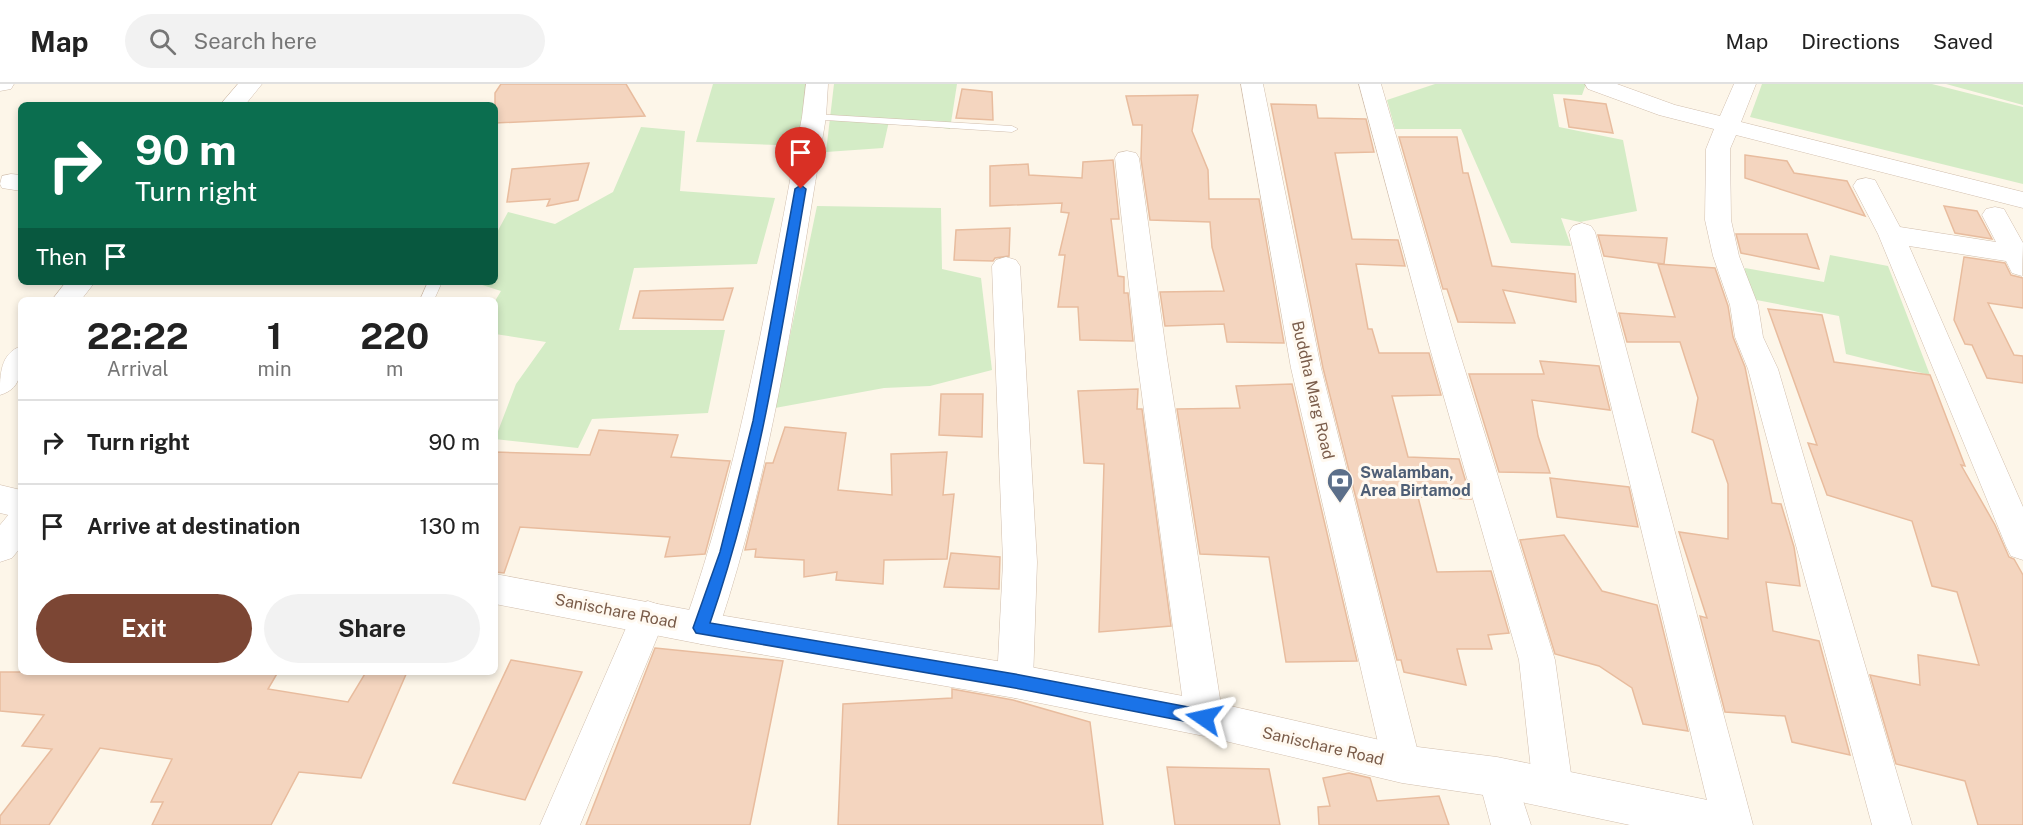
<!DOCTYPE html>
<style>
body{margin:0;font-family:"Public Sans",sans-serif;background:#f2f2f2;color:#222;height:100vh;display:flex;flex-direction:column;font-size:22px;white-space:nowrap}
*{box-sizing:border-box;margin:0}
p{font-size:20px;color:#767676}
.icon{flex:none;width:33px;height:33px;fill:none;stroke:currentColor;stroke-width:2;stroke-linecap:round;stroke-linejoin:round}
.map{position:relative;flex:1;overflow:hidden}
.details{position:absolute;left:18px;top:213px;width:480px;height:378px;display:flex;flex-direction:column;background:#fff;border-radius:9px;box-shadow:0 3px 9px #0003}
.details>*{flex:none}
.top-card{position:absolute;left:18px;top:18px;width:480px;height:183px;border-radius:9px;box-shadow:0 3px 9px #0003;background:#0b6e4f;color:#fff;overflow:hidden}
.pin{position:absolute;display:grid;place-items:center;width:51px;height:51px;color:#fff;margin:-62px -26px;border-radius:50% 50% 50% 0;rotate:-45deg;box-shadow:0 0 6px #0007}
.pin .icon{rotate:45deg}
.me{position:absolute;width:66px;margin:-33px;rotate:281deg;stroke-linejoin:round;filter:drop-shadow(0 0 4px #0008)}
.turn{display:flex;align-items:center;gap:21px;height:126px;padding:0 18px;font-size:27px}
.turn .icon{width:78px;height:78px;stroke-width:2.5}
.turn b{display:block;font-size:42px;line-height:51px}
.then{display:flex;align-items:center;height:57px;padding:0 18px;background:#0003;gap:12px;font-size:22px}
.eta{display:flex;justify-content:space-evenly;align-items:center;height:102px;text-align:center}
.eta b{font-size:36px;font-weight:700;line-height:42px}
.cta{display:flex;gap:12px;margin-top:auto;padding:12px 18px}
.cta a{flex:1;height:69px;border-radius:36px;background:#7c4634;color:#fff;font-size:24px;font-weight:700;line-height:69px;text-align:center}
.cta a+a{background:#f2f2f2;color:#222}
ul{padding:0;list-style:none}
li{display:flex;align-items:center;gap:18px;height:84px;padding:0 18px;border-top:2px solid #e0e0e0}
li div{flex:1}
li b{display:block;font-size:22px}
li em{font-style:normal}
header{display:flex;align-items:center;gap:36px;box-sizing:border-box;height:84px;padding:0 30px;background:#fff;border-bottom:2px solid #e0e0e0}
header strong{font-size:28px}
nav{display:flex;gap:33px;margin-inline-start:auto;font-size:21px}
.search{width:420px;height:54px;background:#f2f2f2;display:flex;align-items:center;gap:15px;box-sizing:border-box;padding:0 21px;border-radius:33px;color:#767676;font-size:22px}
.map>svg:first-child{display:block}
.green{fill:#d4ecc6}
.building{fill:#f4d5bf;stroke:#e8bc9e;stroke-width:1.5}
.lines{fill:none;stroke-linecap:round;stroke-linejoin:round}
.service-casing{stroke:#d1bead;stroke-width:1}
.minor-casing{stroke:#d1bead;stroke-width:1}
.tertiary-casing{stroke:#d1bead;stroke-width:1}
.service{fill:#fff;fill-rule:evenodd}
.minor{fill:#fff;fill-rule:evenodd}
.tertiary{fill:#fff;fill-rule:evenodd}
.route{fill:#1a73e8;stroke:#114b97;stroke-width:1.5}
.labels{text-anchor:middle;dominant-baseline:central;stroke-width:6;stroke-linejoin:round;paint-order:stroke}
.street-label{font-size:16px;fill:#7a5c4a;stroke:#fff9f0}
.service-label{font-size:16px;font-weight:bold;fill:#4e5e75;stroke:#fff9f0;text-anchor:start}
</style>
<header>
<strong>Map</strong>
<div class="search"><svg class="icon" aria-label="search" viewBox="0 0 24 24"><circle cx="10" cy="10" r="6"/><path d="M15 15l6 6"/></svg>Search here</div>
<nav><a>Map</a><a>Directions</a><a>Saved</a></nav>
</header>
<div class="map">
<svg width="2023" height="741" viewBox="0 0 2023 741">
<rect width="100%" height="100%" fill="#fdf6e9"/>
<g class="green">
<polygon points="713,0 816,0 807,62 696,58"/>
<polygon points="834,0 957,0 950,45 889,37 883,64 826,68"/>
<polygon points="1435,0 1586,0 1582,11 1553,10 1559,43 1623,56 1637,127 1580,138 1561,134 1571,162 1511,159 1461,45 1395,45 1387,16"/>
<polygon points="1762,0 1932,0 2023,23 2023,100 1750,33"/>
<polygon points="1946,0 2023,0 2023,21"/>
<polygon points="641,43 685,47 680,107 775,114 757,180 634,184 619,246 725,246 708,329 592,335 578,364 495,355 516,300 546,258 495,250 495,217 501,207 473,198 495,198 495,152 508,128 555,140 613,108"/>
<polygon points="817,122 941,124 942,185 981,194 992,286 930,302 884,304 775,324"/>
<polygon points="1830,171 1888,182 1930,291 1846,270 1839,232 1741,213 1745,184 1824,198"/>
</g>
<g class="building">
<polygon points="501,0 626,0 645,32 495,39 495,9"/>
<polygon points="962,5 992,8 993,36 956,34"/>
<polygon points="1198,11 1192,47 1208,86 1209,115 1259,115 1284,259 1227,258 1224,240 1165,242 1160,208 1224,207 1212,163 1210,138 1150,136 1141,75 1142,41 1133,41 1126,12"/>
<polygon points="1564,15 1606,20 1613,49 1569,43"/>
<polygon points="1271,20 1316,21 1318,34 1366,35 1374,68 1335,69 1352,155 1398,156 1405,182 1356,180 1368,245 1372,245 1379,269 1429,269 1441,311 1392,312 1408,373 1459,375 1471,415 1418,413 1437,488 1491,487 1509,549 1488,551 1492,565 1457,565 1466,601 1404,588 1401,576 1397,576 1323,284"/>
<polygon points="1399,53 1457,53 1463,89 1468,89 1492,182 1575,190 1576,218 1503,206 1515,239 1458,238 1447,205 1443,205"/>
<polygon points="1745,71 1787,77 1794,89 1847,97 1865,132 1745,94"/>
<polygon points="1113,76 1119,135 1111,135 1118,192 1124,193 1124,209 1128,209 1133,257 1080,256 1078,223 1058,223 1065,171 1059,171 1069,129 1061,128 1062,119 990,122 990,82 1028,80 1029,91 1082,94 1083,78"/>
<polygon points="589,79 578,116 547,122 550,115 507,118 512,85"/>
<polygon points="1944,122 1977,127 1992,155 1955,149"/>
<polygon points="1010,144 1009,172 995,174 993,177 954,176 956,146"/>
<polygon points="1736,150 1807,150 1819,185 1741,169"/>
<polygon points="1598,151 1667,154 1664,180 1604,172"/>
<polygon points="1964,173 2005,179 2011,191 2023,194 2023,224 1988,219 2014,271 2023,272 2023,299 1987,294 1972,261 1965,260 1954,236"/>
<polygon points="1658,180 1715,184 1728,222 1733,253 1745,283 1772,419 1781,420 1794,463 1800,502 1766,498 1773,547 1819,557 1850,671 1792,658 1785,632 1725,628 1700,532 1707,534 1679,448 1728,455 1728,400 1713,356 1692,348 1698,314 1680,258 1627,258 1619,229 1675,233"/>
<polygon points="733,204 723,236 633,234 640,207"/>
<polygon points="1768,225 1822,231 1834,278 1930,291 1965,382 1961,381 1995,441 2009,473 2014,475 2023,491 2023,741 1978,741 1965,697 1896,680 1870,591 1920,601 1918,571 1979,581 1957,508 1932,502 1912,437 1827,411 1808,359 1817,361"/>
<polygon points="1540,277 1599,282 1610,326 1532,316 1538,352 1550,389 1499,388 1469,290 1544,290"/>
<polygon points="1292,300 1357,577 1286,578 1269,473 1200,470 1177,325 1240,324 1236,302"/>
<polygon points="1138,305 1137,325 1142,325 1171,542 1099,548 1104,380 1084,379 1078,307"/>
<polygon points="941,310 983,310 982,353 939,351"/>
<polygon points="785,343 846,349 838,406 892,411 891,370 947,368 943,411 954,410 947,475 884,476 883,500 836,496 837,488 804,493 804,476 755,473 756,465 745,466 766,379 773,379"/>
<polygon points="599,346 678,351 671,373 730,377 705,470 665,473 670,453 520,443 504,489 495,488 495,368 590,371"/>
<polygon points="1550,394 1629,403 1638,443 1557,433"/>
<polygon points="1564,451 1602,507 1657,521 1688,647 1643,640 1632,604 1599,582 1555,570 1520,456"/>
<polygon points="951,469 1000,473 999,505 944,503"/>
<polygon points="655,564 783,577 750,741 586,741"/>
<polygon points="511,576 582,588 525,716 453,699"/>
<polygon points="0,588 278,588 268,605 348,618 366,588 407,588 361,694 299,688 271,741 152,741 163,718 151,718 172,675 100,664 49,741 0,741 0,732 52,665 22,662 44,631 0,627"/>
<polygon points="952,605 1013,616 1090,638 1103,741 838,741 843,620 952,614"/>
<polygon points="1167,683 1269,685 1280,741 1175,741"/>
<polygon points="1349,689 1370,694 1377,717 1439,712 1449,741 1319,741 1318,723 1330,722 1323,694"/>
</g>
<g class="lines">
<g class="service-casing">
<g id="service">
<polygon points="814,30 1012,42 1018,45 1012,48 810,35 808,33"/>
<polygon points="428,198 442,198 434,216 420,216"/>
</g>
</g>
<g class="minor-casing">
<g id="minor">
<polygon points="0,0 14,0 11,5 0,7"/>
<polygon points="238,0 262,0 245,21 220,21"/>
<path d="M806,0H828L826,33C797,205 774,378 719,544L714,555L701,560L688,555L683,544C742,378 769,205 802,33Z"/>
<polygon points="1241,0 1263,0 1321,284 1421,680 1416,693 1402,698 1388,693 1383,680 1291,284"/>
<polygon points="1359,0 1381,0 1455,254 1555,576 1573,704 1567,717 1553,723 1539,717 1533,704 1519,576 1427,254"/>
<polygon points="1585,0 1617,0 1675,21 1720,32 1734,0 1756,0 1741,38 2023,108 2023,124 1736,51 1730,65 1731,136 1739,172 1758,221 1763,253 1778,285 1912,741 1872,741 1748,285 1735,253 1730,221 1713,172 1705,136 1706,65 1714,45 1659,31 1588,5"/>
<polygon points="1127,67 1136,69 1139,74 1167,274 1223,634 1217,646 1204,651 1191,646 1185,634 1137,274 1115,74 1118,69"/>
<polygon points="11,90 21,91 21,107 2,104 0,100 2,92"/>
<polygon points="1866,94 1875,96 1900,143 1996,158 1982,131 1986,125 1995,123 2004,125 2023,159 2022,192 2012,189 2006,177 1909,162 2023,423 2023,476 2011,472 2006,462 1878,150 1853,102 1857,96"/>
<polygon points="1582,139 1591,142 1595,148 1753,741 1713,741 1569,148 1573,142"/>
<polygon points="1006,173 1016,176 1020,182 1037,478 1033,597 1028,609 1015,614 1002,609 997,597 1003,478 992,182 996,176"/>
<polygon points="66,198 95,198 81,216 52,216"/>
<path d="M21,262C21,284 24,304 0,311C0,290 0,270 21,262Z"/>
<polygon points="21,426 21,463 12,474 0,478 0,441 9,430"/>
<polygon points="648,517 660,521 666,532 580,741 540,741 636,521"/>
<polygon points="1497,674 1511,680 1531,741 1491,741 1478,693 1483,680"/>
</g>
</g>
<g class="tertiary-casing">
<g id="tertiary">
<polygon points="0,401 21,406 21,434 0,429"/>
<polygon points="495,490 701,528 1015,580 1204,616 1402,661 1497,673 1727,720 1742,726 1748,741 1630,741 1497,713 1402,699 1204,652 1015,614 701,560 495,520"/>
</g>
</g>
<use href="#service" class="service"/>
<use href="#minor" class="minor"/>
<use href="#tertiary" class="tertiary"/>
</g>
<path class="route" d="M801,101L806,105C781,251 759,397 710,539L1015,590L1204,626L1210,629L1212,634L1210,639L1204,641L1015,604L696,549L693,544L720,468L753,337L795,105Z"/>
<defs>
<g id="bank-pin" transform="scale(1.35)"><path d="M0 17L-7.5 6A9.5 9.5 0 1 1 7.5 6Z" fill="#5c6f8a" stroke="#fff9f0"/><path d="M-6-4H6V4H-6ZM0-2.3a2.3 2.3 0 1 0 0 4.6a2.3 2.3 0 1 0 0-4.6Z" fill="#fff"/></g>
</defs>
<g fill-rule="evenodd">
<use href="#bank-pin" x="1340" y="397"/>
</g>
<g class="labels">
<g class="street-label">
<text transform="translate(1313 306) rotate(77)">Buddha Marg Road</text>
<text transform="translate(616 527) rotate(11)">Sanischare Road</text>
<text transform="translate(1323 662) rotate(13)">Sanischare Road</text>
</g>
<g class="service-label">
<text x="1360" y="388">Swalamban,<tspan x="1360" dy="18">Area Birtamod</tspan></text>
</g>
</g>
</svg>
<div class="pin" style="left:801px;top:105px;background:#d93025"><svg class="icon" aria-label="arrive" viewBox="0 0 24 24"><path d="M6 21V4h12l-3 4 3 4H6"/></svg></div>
<svg class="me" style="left:1204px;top:634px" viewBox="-20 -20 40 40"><path d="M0-17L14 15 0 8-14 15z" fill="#1a73e8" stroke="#fff" stroke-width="4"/></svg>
<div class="top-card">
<div class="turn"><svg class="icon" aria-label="right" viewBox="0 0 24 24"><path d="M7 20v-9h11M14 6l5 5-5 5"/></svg><div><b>90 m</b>Turn right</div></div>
<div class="then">Then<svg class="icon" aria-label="arrive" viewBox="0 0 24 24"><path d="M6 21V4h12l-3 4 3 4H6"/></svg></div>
</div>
<section class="details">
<div class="eta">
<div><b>22:22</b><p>Arrival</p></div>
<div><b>1</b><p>min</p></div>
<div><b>220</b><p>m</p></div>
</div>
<ul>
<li><svg class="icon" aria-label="right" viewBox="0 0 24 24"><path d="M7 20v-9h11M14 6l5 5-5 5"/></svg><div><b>Turn right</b></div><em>90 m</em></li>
<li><svg class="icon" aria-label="arrive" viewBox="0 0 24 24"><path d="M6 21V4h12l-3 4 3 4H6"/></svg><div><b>Arrive at destination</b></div><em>130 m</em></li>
</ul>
<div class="cta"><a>Exit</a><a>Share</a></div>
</section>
</div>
